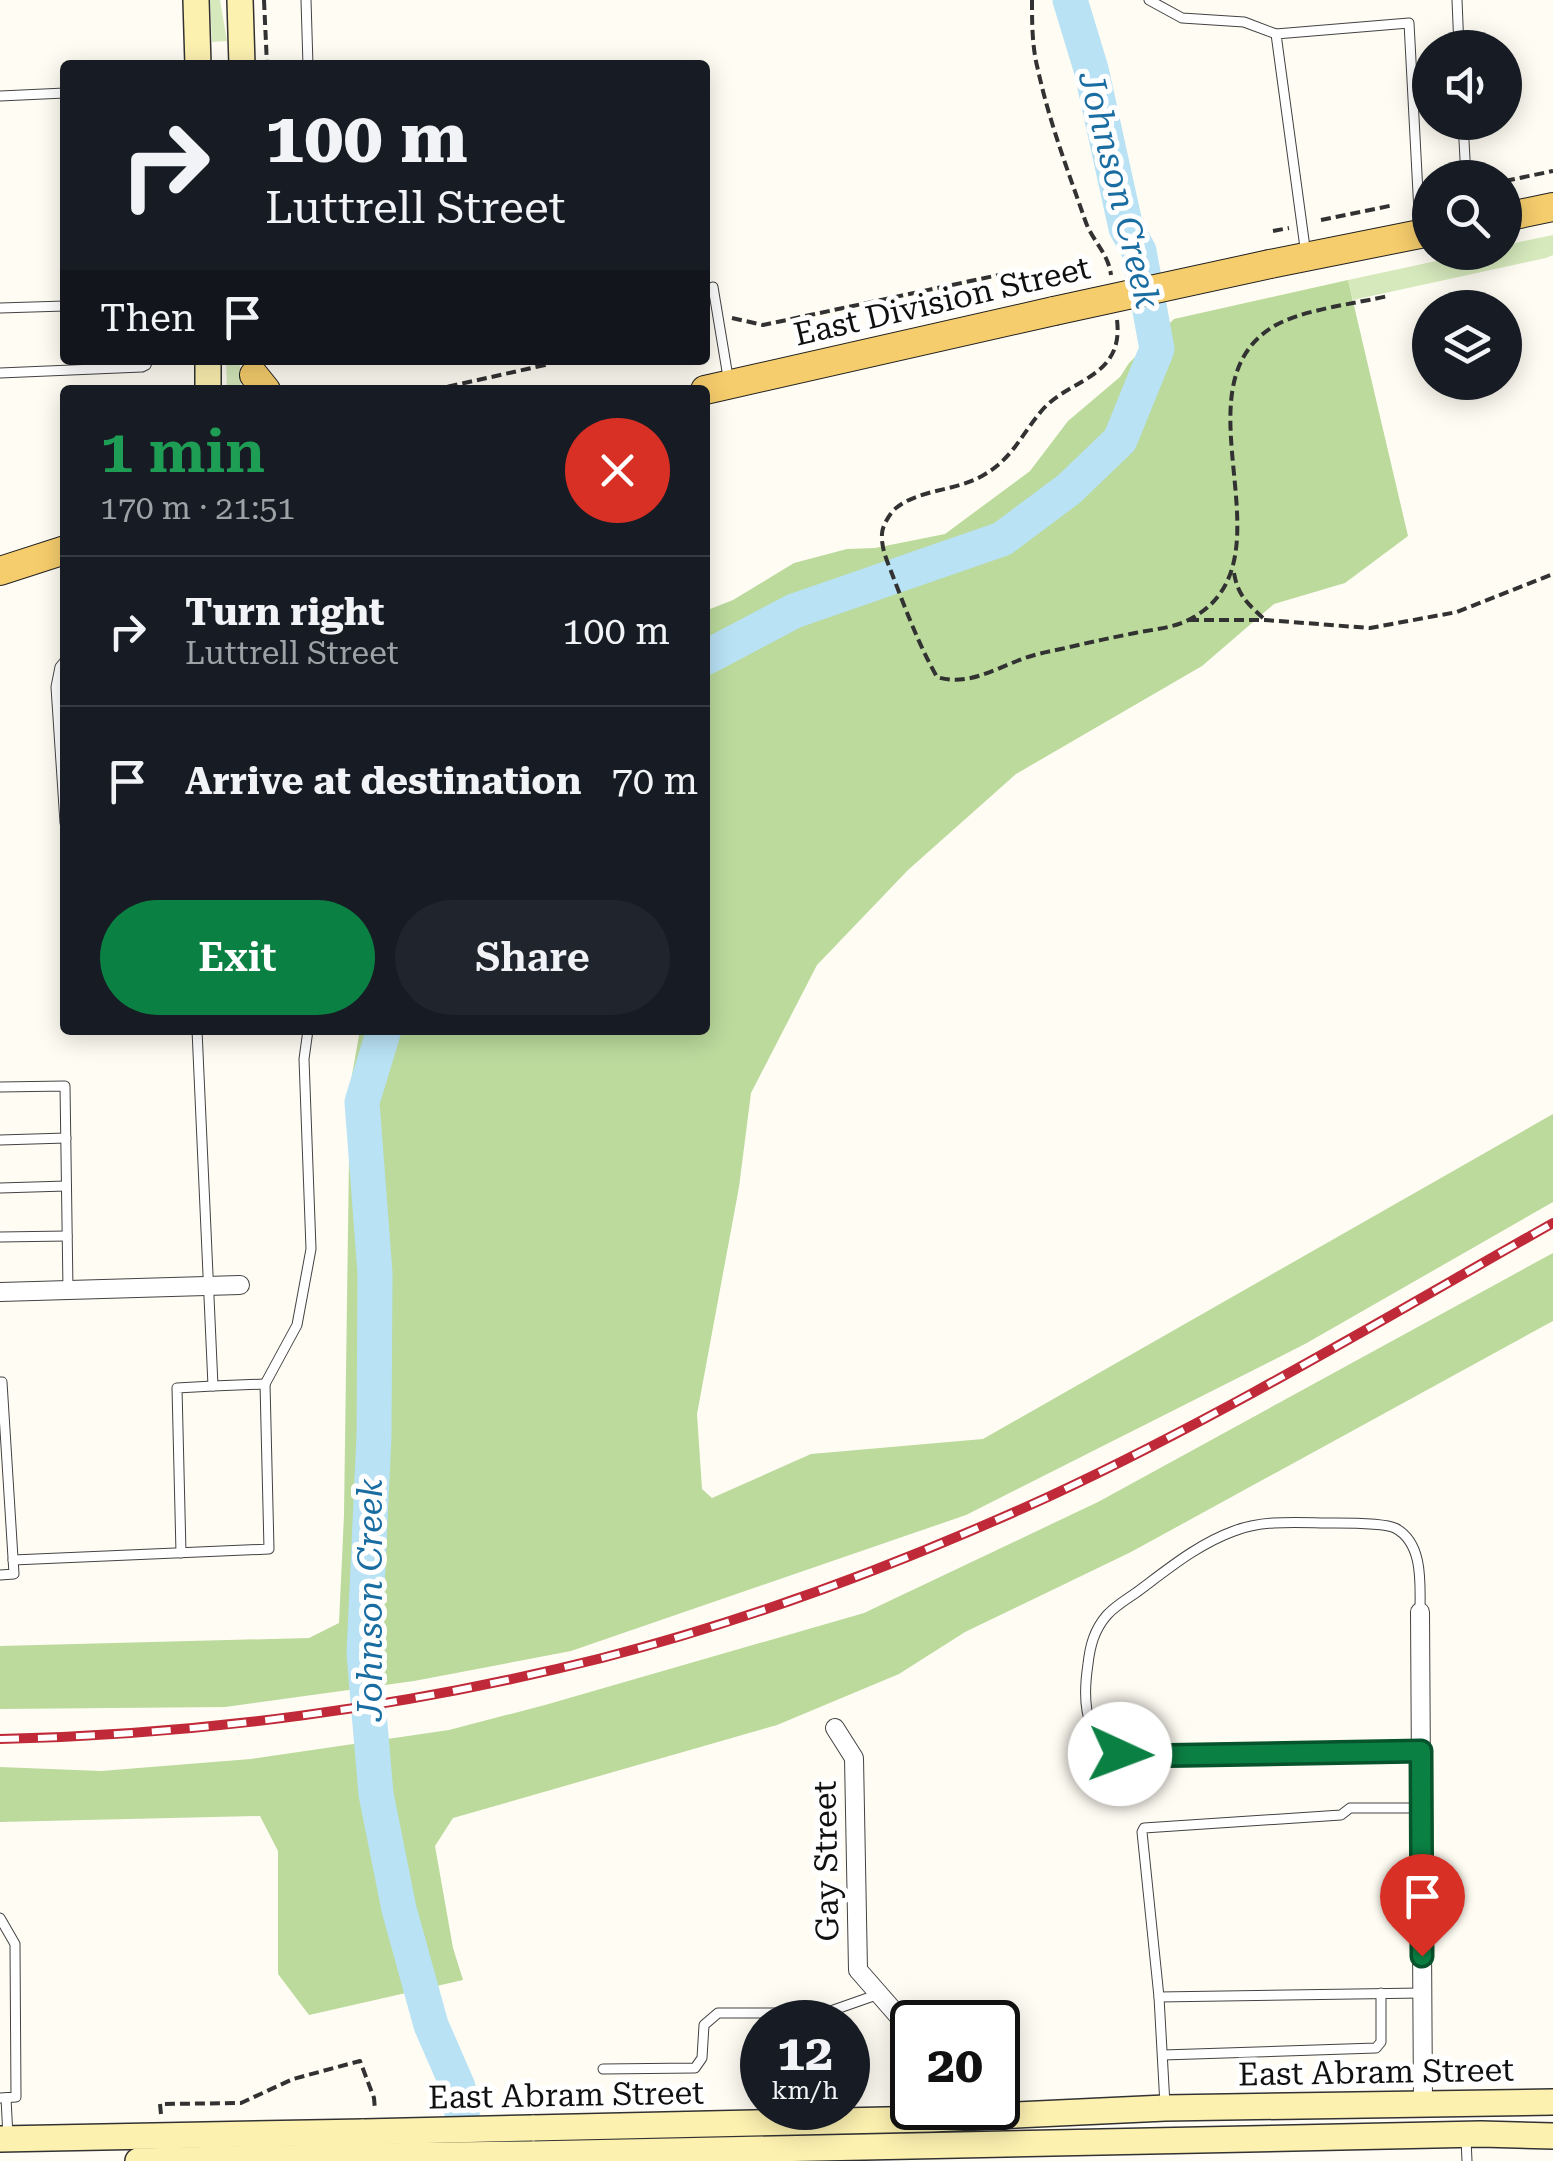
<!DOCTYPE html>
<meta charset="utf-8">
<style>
body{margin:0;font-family:"Roboto Serif",serif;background:#20242c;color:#f1f3f6;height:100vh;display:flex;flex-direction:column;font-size:38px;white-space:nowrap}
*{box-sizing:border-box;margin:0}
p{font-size:32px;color:#9ea1a6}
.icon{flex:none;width:55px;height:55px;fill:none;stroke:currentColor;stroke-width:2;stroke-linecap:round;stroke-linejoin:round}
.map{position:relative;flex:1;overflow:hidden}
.details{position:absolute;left:60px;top:385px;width:650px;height:650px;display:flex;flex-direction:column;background:#171b24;border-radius:10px;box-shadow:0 5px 25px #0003}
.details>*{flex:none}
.banner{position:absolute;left:60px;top:60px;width:650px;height:305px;border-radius:10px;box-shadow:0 5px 25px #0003;background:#171b24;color:#f1f3f6;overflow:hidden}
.controls{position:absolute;left:1412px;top:30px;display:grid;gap:20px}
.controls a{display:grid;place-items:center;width:110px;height:110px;border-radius:50%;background:#171b24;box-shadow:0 5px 25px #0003;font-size:50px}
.speed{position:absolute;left:740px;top:2000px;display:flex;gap:20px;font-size:50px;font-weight:700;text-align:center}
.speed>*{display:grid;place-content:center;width:130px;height:130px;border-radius:50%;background:#171b24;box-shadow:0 5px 25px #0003;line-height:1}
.speed small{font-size:25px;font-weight:400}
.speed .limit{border:5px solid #111;border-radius:15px;background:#fff;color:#111}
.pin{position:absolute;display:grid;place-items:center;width:85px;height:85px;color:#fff;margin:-102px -42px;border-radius:50% 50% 50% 0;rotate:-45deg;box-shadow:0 0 10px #0007}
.pin .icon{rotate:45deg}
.me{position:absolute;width:110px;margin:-55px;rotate:92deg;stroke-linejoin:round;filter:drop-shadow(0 0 8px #0008)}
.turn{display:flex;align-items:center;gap:35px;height:210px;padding:0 40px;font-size:45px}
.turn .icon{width:130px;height:130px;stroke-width:2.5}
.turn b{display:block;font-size:70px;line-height:85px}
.then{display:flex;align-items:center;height:95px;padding:0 40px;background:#0003;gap:20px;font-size:38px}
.round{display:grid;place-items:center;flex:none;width:105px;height:105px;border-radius:52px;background:#20242c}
.headline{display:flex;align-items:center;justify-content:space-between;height:170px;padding:0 40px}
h1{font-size:60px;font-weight:600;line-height:75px;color:#1e9e55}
.cta{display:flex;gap:20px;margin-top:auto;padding:20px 40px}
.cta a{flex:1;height:115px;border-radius:60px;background:#0b8043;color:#fff;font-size:40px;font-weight:600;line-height:115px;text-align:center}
.cta a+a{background:#20242c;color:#f1f3f6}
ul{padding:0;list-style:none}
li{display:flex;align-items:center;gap:30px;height:150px;padding:0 40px;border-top:2px solid #363941}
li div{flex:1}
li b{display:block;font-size:38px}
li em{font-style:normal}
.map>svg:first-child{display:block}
.green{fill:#d6e9bc}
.forest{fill:#bbda9c}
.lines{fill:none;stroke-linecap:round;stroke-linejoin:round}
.river{stroke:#b9e2f5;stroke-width:35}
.service-casing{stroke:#434343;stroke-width:11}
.minor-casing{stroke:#434343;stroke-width:20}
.secondary-casing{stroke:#323232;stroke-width:28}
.primary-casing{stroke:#212121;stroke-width:30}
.path{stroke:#323232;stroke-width:4;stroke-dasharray:10 5;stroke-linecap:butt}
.service{stroke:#fff;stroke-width:9}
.minor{stroke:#fff;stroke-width:18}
.secondary{stroke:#fdf1b0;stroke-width:25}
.primary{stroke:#f6cd6c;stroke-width:28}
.rail-casing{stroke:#bf2938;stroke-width:10}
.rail{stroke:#fff;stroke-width:6;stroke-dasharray:19;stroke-linecap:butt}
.secondary-bridge-casing{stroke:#323232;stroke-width:28;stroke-linecap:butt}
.primary-bridge-casing{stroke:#212121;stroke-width:30;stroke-linecap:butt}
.secondary-bridge{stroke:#fdf1b0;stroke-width:25}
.primary-bridge{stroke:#f6cd6c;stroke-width:28}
.route-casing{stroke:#07532c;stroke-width:25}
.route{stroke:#0b8043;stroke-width:18}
.labels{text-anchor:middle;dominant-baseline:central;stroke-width:10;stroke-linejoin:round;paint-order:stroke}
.street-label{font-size:32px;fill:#101010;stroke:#fff}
.water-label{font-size:35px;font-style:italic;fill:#1a6da1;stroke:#fff}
</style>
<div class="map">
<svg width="1553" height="2161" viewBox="0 0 1553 2161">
<rect width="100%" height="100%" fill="#fffcf3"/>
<g class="green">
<polygon points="210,0 220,0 227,41 212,42"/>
<polygon points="1553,235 1553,255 1546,258 1353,300 1348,280 1473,253 1505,252 1505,245"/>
<polygon points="226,360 240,360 241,390 227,390"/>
</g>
<g class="forest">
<polygon points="1348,280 1408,536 1345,583 1274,604 1202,666 1016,774 908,870 817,965 751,1093 739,1187 697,1414 702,1489 712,1498 811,1454 983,1439 1553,1114 1553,1202 1305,1344 966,1515 571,1651 414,1681 225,1707 0,1709 0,1646 309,1638 339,1623 344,1515 350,1086 360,1030 705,1030 705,611 733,600 794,563 847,549 875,548 945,534 1030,471 1068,421 1120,377 1129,363 1174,319"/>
<polygon points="1553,1253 1553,1321 1131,1552 965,1632 899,1674 777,1725 453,1818 435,1846 453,1948 463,1980 309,2015 278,1974 278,1851 260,1816 0,1822 0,1767 101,1771 251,1759 449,1730 545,1705 864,1613 1098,1502"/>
</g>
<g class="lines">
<g class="river">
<polyline points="705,658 794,611 1002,539 1069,489 1120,440 1157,349 1139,251 1126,228 1091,69 1070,0"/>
<polyline points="384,1030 362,1102 375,1273 374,1436 364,1654 376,1794 399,1909 431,2025 458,2087 469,2161"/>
</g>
<g class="service-casing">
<g id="service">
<polyline points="306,0 308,65"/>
<polyline points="1149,0 1182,18 1244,22 1276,34"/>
<polyline points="1457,0 1459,48"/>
<polyline points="0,96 65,93"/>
<polyline points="1463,122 1466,178"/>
<polyline points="1306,255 1276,34 1409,23 1420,231"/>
<polyline points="713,287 729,383"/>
<polyline points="0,308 65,306"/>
<polyline points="0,373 142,367 146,365 148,360"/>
<polyline points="65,661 60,667 56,687 65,823"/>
<polyline points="0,1087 65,1086 68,1290"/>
<polyline points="0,1140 66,1138"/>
<polyline points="0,1188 66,1186"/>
<polyline points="0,1237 67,1236"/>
<polyline points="0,1382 2,1382 14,1574 0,1575"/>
<polyline points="265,1384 297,1325 311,1249 304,1059 308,1030"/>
<polyline points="181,1553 177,1388 213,1386"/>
<polyline points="13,1560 269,1549 265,1384 213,1386 197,1030"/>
<path d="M1420,1612C1420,1585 1424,1543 1395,1528C1384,1523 1346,1523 1334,1523C1302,1523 1265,1519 1234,1531C1198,1544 1168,1569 1137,1592C1127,1599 1115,1606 1107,1615C1094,1630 1090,1646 1088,1664C1081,1710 1086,1749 1139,1756L1347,1754L1421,1751"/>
<polyline points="0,1918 15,1944 16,2097 0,2098"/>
<polyline points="1159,1997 1422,1993"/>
<polyline points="1163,2055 1376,2048 1381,2042 1381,1993"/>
<polyline points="603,2069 695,2068 702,2058 704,2025 718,2013 825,2013 879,1994"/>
<polyline points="6,2098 8,2137"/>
<polyline points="1165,2105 1159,1997 1142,1832 1144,1828 1341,1815 1350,1808 1421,1808"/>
<polyline points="1466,2139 1467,2161"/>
</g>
</g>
<g class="minor-casing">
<g id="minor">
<polyline points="0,1292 240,1285"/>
<polyline points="1420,1612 1423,2105"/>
<polyline points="835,1728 854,1758 858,1970 907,2026 912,2039"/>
</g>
</g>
<g class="secondary-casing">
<g id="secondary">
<polyline points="196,0 198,65"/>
<polyline points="240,0 242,65"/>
<polyline points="208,360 208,390"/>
<polyline points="532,2128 931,2119 1165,2108 1553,2102"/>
<polyline points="0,2139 364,2132"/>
<polyline points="532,2154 1481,2134 1553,2136"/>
<polyline points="138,2161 363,2156"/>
</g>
</g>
<g class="primary-casing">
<g id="primary">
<polyline points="1505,217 1553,207"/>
<polyline points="1270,264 1430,232"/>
<polyline points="254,375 266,390"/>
<polyline points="705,390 1054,311"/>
<polyline points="0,571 65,550"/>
</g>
</g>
<g class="path">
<polyline points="264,0 267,65"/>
<path d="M1032,0C1032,23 1032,47 1038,70C1049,121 1068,171 1085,220C1092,241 1108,252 1111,275"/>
<polyline points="1505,181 1553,171"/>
<polyline points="1321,220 1394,205"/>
<polyline points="1273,231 1289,228"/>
<polyline points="732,318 763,325 1013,272"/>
<path d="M1117,320C1124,377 1071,379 1044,408C1021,434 1014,458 982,476C956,491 920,489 896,508C890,513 882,526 882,534C881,550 889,565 894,579C907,613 919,645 937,677C966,686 991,671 1017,661C1031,655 1046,652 1061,649C1086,643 1110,638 1135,633C1155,629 1176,628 1194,617C1295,558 1174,391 1271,328C1298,310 1354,304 1388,296"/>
<polyline points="433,390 545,365 553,360"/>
<path d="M1234,573C1238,595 1246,602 1263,618"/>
<polyline points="1189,620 1265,620 1370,628 1457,612 1553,574"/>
<polyline points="161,2114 160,2104 241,2103 293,2079 360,2061 374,2098 375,2110"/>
</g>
<use href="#service" class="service"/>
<use href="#minor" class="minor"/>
<use href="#secondary" class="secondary"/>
<use href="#primary" class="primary"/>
<g class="rail-casing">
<path id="rail" d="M0,1739C200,1735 407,1707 602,1658C754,1619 905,1562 1048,1497C1222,1416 1387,1317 1553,1223"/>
</g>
<use href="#rail" class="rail"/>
<g class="secondary-bridge-casing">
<g id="secondary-bridge">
<polyline points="364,2132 532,2128"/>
<polyline points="363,2156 532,2154"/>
</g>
</g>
<g class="primary-bridge-casing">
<polyline id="primary-bridge" points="1054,311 1270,264"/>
</g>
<use href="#secondary-bridge" class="secondary-bridge"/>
<use href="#primary-bridge" class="primary-bridge"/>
</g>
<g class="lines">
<g class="route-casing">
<polyline id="route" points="1120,1754 1140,1756 1421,1751 1422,1956"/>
</g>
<use href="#route" class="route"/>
</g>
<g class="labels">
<g class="street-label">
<text transform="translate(942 301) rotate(-13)">East Division Street</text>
<text transform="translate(826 1861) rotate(-91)">Gay Street</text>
<text transform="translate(1376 2072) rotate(-1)">East Abram Street</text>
<text transform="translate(566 2095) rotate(-1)">East Abram Street</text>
</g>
<g class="water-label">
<text transform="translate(1119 190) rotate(76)">Johnson Creek</text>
<text transform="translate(370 1600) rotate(-90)">Johnson Creek</text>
</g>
</g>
</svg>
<div class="controls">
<a><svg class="icon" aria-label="sound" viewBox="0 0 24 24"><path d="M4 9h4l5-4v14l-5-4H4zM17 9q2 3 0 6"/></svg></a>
<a><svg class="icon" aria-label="search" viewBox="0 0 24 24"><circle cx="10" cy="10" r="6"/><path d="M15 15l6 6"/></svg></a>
<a><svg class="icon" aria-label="layers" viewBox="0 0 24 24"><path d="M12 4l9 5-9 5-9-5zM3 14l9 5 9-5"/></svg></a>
</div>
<div class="speed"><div>12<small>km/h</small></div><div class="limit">20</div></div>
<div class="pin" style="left:1422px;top:1956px;background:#d93025"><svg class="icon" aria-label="arrive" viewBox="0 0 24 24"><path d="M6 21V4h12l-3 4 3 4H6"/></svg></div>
<svg class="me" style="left:1120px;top:1754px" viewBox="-20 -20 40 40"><circle r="19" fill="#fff"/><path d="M0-13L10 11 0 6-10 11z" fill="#0b8043"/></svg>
<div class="banner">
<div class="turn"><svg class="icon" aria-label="right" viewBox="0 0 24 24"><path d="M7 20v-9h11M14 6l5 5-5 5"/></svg><div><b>100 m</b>Luttrell Street</div></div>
<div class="then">Then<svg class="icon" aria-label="arrive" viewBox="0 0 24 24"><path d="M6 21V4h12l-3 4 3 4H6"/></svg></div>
</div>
<section class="details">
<div class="headline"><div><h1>1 min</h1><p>170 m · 21:51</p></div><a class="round" style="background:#d93025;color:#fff"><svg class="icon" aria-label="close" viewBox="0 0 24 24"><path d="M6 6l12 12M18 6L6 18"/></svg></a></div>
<ul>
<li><svg class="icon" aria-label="right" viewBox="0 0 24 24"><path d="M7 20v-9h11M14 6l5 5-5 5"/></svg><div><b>Turn right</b><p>Luttrell Street</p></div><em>100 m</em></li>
<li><svg class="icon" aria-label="arrive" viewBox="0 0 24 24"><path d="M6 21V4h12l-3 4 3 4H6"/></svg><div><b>Arrive at destination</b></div><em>70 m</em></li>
</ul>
<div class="cta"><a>Exit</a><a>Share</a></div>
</section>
</div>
